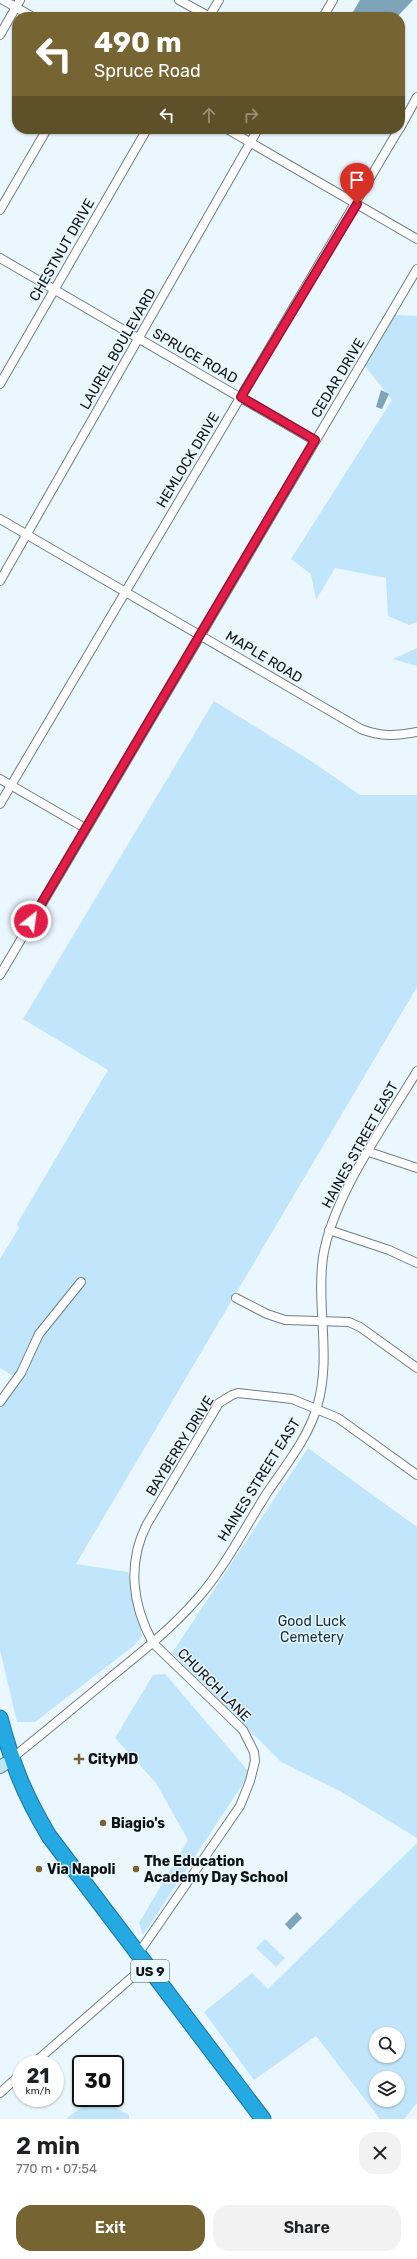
<!DOCTYPE html>
<meta charset="utf-8">
<style>
body{margin:0;font-family:Rubik,sans-serif;background:#f2f2f2;color:#202124;height:100vh;display:flex;flex-direction:column;font-size:15px;white-space:nowrap}
*{box-sizing:border-box;margin:0}
p{font-size:13px;color:#757577}
.icon{flex:none;width:22px;height:22px;fill:none;stroke:currentColor;stroke-width:2;stroke-linecap:round;stroke-linejoin:round}
.map{position:relative;height:2119px;overflow:hidden}
.panel{display:flex;flex-direction:column;background:#fff;flex:1}
.panel>*{flex:none}
.banner{position:absolute;left:12px;top:12px;width:393px;height:122px;border-radius:16px;box-shadow:0 1px 3px #0004;background:#766432;color:#fff;overflow:hidden}
.controls{position:absolute;left:369px;top:2027px;display:grid;gap:8px}
.controls a{display:grid;place-items:center;width:36px;height:36px;border-radius:50%;background:#fff;box-shadow:0 1px 3px #0004;font-size:20px}
.speed{position:absolute;left:12px;top:2055px;display:flex;gap:8px;font-size:20px;font-weight:700;text-align:center}
.speed>*{display:grid;place-content:center;width:52px;height:52px;border-radius:50%;background:#fff;box-shadow:0 1px 3px #0004;line-height:1}
.speed small{font-size:10px;font-weight:400}
.speed .limit{border:2px solid #111;border-radius:6px;background:#fff;color:#111}
.pin{position:absolute;display:grid;place-items:center;width:34px;height:34px;color:#fff;margin:-41px -17px;border-radius:50% 50% 50% 0;rotate:-45deg;box-shadow:0 0 4px #0007}
.pin .icon{rotate:45deg}
.me{position:absolute;width:44px;margin:-22px;rotate:30deg;stroke-linejoin:round;filter:drop-shadow(0 0 3px #0008)}
.turn{display:flex;align-items:center;gap:14px;height:84px;padding:0 16px;font-size:18px}
.turn .icon{width:52px;height:52px;stroke-width:2.5}
.turn b{display:block;font-size:28px;line-height:34px}
.lanes{display:flex;align-items:center;height:38px;padding:0 16px;background:#0003;justify-content:center;gap:20px;direction:ltr}
.lanes .off{opacity:.35}
.round{display:grid;place-items:center;flex:none;width:42px;height:42px;border-radius:16px;background:#f2f2f2}
.overview{display:flex;align-items:center;justify-content:space-between;height:68px;padding:0 16px}
h1{font-size:24px;font-weight:600;line-height:30px}
.action{display:flex;gap:8px;margin-top:auto;padding:8px 16px}
.action a{flex:1;height:46px;border-radius:16px;background:#766432;color:#fff;font-size:16px;font-weight:600;line-height:46px;text-align:center}
.action a+a{background:#f2f2f2;color:#202124}
.map>svg:first-child{display:block}
.green{fill:#c1e5fa;fill-rule:evenodd}
.water{fill:#7ea4b9}
.lines{fill:none;stroke-linecap:round;stroke-linejoin:round}
.street-casing{stroke:#6f7e86;stroke-width:10}
.secondary-casing{stroke:#6f7e86;stroke-width:14}
.highway-casing{stroke:#1c749a;stroke-width:17}
.street{stroke:#fff;stroke-width:8}
.secondary{stroke:#bde5f6;stroke-width:12}
.highway{stroke:#24a9e2;stroke-width:15}
.route-casing{stroke:#92132f;stroke-width:10}
.route{stroke:#e11d48;stroke-width:7}
.poi-dot{fill:#766432;stroke:#ebf7ff;stroke-width:1.5}
.labels{text-anchor:middle;dominant-baseline:central;stroke-width:3;stroke-linejoin:round;paint-order:stroke}
.shield{fill:#ebf7ff;stroke:#50575b;stroke-width:1}
.shield-label{font-size:13px;font-weight:bold;fill:#0d1215}
.street-label{font-size:14px;fill:#0d1215;stroke:#ebf7ff}
.park-label{font-size:14px;fill:#0f3141;stroke:#ebf7ff}
.poi-label{font-size:14px;font-weight:bold;fill:#0d1215;stroke:#ebf7ff;text-anchor:start}
</style>
<div class="map">
<svg width="417" height="2119" viewBox="0 0 417 2119">
<rect width="100%" height="100%" fill="#ebf7ff"/>
<g class="green">
<polygon points="395,315 417,316 417,622 409,625 388,616 386,578 335,568 316,600 311,574 291,559 392,400 364,365"/>
<polygon points="417,648 417,666 393,659"/>
<polygon points="214,701 314,763 360,795 417,795 417,987 76,1564 128,1572 142,1636 136,1644 35,1722 17,1722 0,1650 0,1402 18,1379 0,1368 0,1259 19,1228 17,1224 108,1070 23,1019"/>
<polygon points="308,1448 417,1527 417,1838 340,1791 281,1762 172,1653"/>
<polygon points="165,1674 250,1773 143,1935 139,1923 188,1840 156,1783 115,1738 153,1675"/>
<path d="M417,1843V2103L404,2119H380L316,2036L254,2080L204,2012L252,1973L268,1989ZM376,2034H398V2056H376ZM376,2078H398V2100H376Z"/>
<polygon points="265,1939 285,1958 276,1967 256,1948"/>
<polygon points="93,2098 98,2098 129,2115 129,2119 66,2119"/>
</g>
<g class="water">
<polygon points="360,0 413,0 397,17 350,17"/>
<polygon points="381,390 389,394 382,409 376,407"/>
<polygon points="297,1912 302,1918 290,1930 285,1924"/>
</g>
<g class="lines">
<g class="street-casing">
<g id="street">
<polyline points="3,0 33,17"/>
<polyline points="179,0 210,17"/>
<polyline points="209,17 219,0"/>
<polyline points="323,17 333,0"/>
<polyline points="0,35 20,0"/>
<polyline points="400,128 417,97"/>
<polyline points="227,129 417,239"/>
<polyline points="0,210 47,129"/>
<polyline points="0,258 315,441"/>
<polyline points="0,384 147,129"/>
<path d="M0,519L361,729C381,737 396,736 417,732"/>
<polyline points="0,581 258,129"/>
<polyline points="0,779 85,828"/>
<polyline points="0,804 399,129"/>
<polyline points="0,975 417,269"/>
<polyline points="369,1152 417,1168"/>
<polyline points="329,1230 389,1250 417,1263"/>
<polyline points="236,1298 267,1314 285,1320 349,1322 360,1327 417,1368"/>
<polyline points="0,1402 21,1373 39,1334 81,1282"/>
<path d="M11,1759C45,1732 78,1704 111,1677C142,1652 172,1628 198,1598C223,1570 246,1526 267,1493C285,1466 308,1438 317,1407C332,1358 316,1306 323,1257C333,1195 385,1125 417,1071"/>
<path d="M138,1954L240,1806L250,1781L255,1761L254,1752L243,1730L153,1643C132,1605 127,1563 147,1524L219,1403L232,1395L238,1393L292,1399L338,1418L417,1475"/>
<polyline points="33,2064 146,1965"/>
<polyline points="0,2093 21,2074"/>
</g>
</g>
<g class="secondary-casing">
<polyline id="secondary" points="0,1767 11,1760"/>
</g>
<g class="highway-casing">
<path id="highway" d="M0,1718C12,1764 25,1796 49,1836L263,2119"/>
</g>
<use href="#street" class="street"/>
<use href="#secondary" class="secondary"/>
<use href="#highway" class="highway"/>
</g>
<g class="lines">
<g class="route-casing">
<polyline id="route" points="31,921 315,440 241,397 357,204"/>
</g>
<use href="#route" class="route"/>
</g>
<g class="poi-dot">
<path d="M77 1753h4v4h4v4h-4v4h-4v-4h-4v-4h4z"/>
<circle cx="103" cy="1823" r="4"/>
<circle cx="39" cy="1869" r="4"/>
<circle cx="136" cy="1869" r="4"/>
</g>
<g class="labels">
<rect class="shield" x="131" y="1960" width="38" height="22" rx="3"/>
<g class="shield-label">
<text x="150" y="1971">US 9</text>
</g>
<g class="street-label">
<text transform="translate(62 250) rotate(-60)">CHESTNUT DRIVE</text>
<text transform="translate(118 349) rotate(-60)">LAUREL BOULEVARD</text>
<text transform="translate(195 356) rotate(30)">SPRUCE ROAD</text>
<text transform="translate(338 378) rotate(-59)">CEDAR DRIVE</text>
<text transform="translate(188 460) rotate(-59)">HEMLOCK DRIVE</text>
<text transform="translate(264 657) rotate(31)">MAPLE ROAD</text>
<text transform="translate(360 1145) rotate(-61)">HAINES STREET EAST</text>
<text transform="translate(180 1446) rotate(-58)">BAYBERRY DRIVE</text>
<text transform="translate(259 1480) rotate(-58)">HAINES STREET EAST</text>
<text transform="translate(214 1685) rotate(45)">CHURCH LANE</text>
</g>
<g class="park-label">
<text x="312" y="1621">Good Luck<tspan x="312" dy="16">Cemetery</tspan></text>
</g>
<g class="poi-label">
<text x="88" y="1759">CityMD</text>
<text x="111" y="1823">Biagio's</text>
<text x="144" y="1861">The Education<tspan x="144" dy="16">Academy Day School</tspan></text>
<text x="47" y="1869">Via Napoli</text>
</g>
</g>
</svg>
<div class="controls">
<a><svg class="icon" aria-label="search" viewBox="0 0 24 24"><circle cx="10" cy="10" r="6"/><path d="M15 15l6 6"/></svg></a>
<a><svg class="icon" aria-label="layers" viewBox="0 0 24 24"><path d="M12 4l9 5-9 5-9-5zM3 14l9 5 9-5"/></svg></a>
</div>
<div class="speed"><div>21<small>km/h</small></div><div class="limit">30</div></div>
<div class="pin" style="left:357px;top:204px;background:#d93025"><svg class="icon" aria-label="arrive" viewBox="0 0 24 24"><path d="M6 21V4h12l-3 4 3 4H6"/></svg></div>
<svg class="me" style="left:31px;top:921px" viewBox="-20 -20 40 40"><circle r="17" fill="#e11d48" stroke="#fff" stroke-width="3"/><path d="M0-11L8 9 0 5-8 9z" fill="#fff"/></svg>
<div class="banner">
<div class="turn"><svg class="icon" aria-label="left" viewBox="0 0 24 24"><path d="M17 20v-9H6M10 6l-5 5 5 5"/></svg><div><b>490 m</b>Spruce Road</div></div>
<div class="lanes"><svg class="icon" aria-label="left" viewBox="0 0 24 24"><path d="M17 20v-9H6M10 6l-5 5 5 5"/></svg><svg class="icon off" aria-label="ahead" viewBox="0 0 24 24"><path d="M12 20V5M6 11l6-6 6 6"/></svg><svg class="icon off" aria-label="right" viewBox="0 0 24 24"><path d="M7 20v-9h11M14 6l5 5-5 5"/></svg></div>
</div>
</div>
<section class="panel">
<div class="overview"><div><h1>2 min</h1><p>770 m · 07:54</p></div><a class="round"><svg class="icon" aria-label="close" viewBox="0 0 24 24"><path d="M6 6l12 12M18 6L6 18"/></svg></a></div>
<div class="action"><a>Exit</a><a>Share</a></div>
</section>
